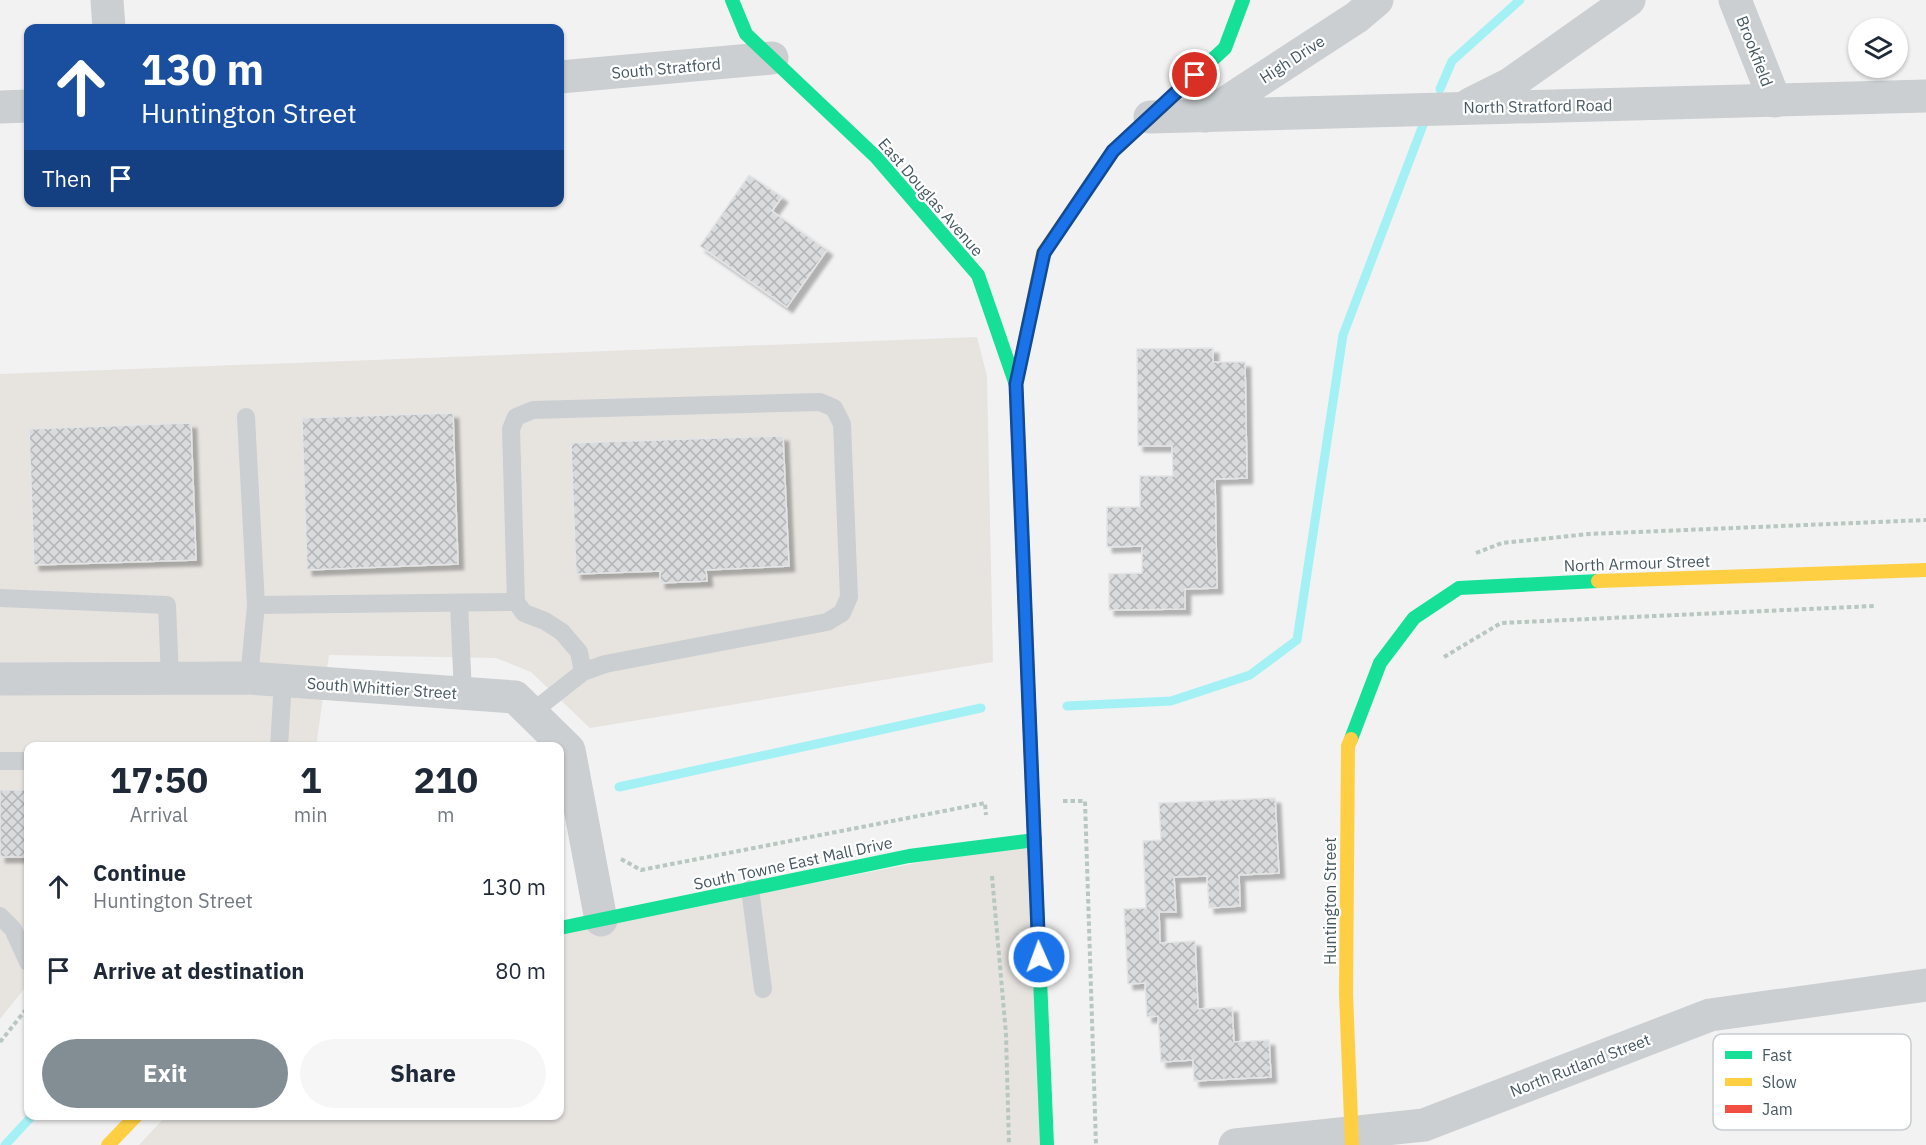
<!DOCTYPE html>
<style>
body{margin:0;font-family:"IBM Plex Sans",sans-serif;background:#f6f6f7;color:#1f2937;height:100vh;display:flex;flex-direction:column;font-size:22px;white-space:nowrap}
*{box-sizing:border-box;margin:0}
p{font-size:20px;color:#747a83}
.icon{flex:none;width:33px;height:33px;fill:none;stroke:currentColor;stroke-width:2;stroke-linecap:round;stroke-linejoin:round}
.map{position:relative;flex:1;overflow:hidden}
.details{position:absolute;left:24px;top:742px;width:540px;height:378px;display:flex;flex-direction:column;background:#fff;border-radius:12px;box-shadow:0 2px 4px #0004}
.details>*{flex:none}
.banner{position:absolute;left:24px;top:24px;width:540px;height:183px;border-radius:12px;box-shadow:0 2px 4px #0004;background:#1a4fa0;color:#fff;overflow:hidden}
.controls{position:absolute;left:1848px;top:18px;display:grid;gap:12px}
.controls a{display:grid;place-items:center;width:60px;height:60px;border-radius:50%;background:#fff;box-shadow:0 2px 4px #0004;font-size:30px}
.pin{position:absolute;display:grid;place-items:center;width:51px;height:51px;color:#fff;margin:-26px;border:3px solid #fff;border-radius:50%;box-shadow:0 2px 6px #0007}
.me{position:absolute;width:66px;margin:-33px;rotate:358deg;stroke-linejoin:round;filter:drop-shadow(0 0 4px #0008)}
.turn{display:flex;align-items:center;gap:21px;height:126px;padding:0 18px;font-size:27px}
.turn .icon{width:78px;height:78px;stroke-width:2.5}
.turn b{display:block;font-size:42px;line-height:51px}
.then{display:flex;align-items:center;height:57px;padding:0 18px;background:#0003;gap:12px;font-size:22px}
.eta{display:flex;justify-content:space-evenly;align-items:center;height:102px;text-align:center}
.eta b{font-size:36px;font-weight:800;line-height:42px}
.action{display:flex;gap:12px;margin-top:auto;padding:12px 18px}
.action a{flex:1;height:69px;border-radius:36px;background:#828e94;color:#fff;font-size:24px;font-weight:800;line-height:69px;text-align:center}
.action a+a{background:#f6f6f7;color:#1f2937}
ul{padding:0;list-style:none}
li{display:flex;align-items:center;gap:18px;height:84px;padding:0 18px}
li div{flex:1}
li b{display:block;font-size:22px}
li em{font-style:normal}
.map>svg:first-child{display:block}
.commercial{fill:#e7e4e0}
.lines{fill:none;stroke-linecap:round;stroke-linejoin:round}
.stream{stroke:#a4f1f5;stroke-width:9}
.building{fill:url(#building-cross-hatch);stroke:#e3e4e5;stroke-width:1.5;filter:url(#shadow)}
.path{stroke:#b8c8c1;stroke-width:4;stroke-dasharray:4.5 3;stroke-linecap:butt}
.lane{stroke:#cbcfd1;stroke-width:18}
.street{stroke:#cbcfd1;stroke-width:33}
.fast{stroke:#16e098;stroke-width:14}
.slow{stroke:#ffcf43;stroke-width:14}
.jam{stroke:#f24e42;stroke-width:14}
.route-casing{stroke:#114b97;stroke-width:15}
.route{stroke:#1a73e8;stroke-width:10}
.labels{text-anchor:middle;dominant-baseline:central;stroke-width:4.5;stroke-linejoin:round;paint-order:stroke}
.street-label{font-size:16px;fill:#465861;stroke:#fff}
.key{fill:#fff;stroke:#c8cdd0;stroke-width:1.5}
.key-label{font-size:16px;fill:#465861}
</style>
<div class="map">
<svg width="1926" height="1145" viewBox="0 0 1926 1145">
<defs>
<pattern id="building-cross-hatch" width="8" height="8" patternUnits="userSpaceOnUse" patternTransform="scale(1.5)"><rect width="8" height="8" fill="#dadbdc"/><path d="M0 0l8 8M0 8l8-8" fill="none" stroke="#b3b4b6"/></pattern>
<filter id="shadow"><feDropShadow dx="5.5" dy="5.5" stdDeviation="1.5" flood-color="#0004"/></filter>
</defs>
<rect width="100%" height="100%" fill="#f2f2f2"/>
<g class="commercial">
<polygon points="977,337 987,376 993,662 590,728 531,672 496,658 329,655 316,747 28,747 28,984 0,1019 0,374"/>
<polygon points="1035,840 1047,1145 139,1145 166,1116 560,1116 560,932"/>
</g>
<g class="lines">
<g class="stream">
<polyline points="1440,89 1452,61 1520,0"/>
<polyline points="1067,706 1171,701 1250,675 1297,640 1343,335 1423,125"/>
<polyline points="619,787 981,708"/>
<polyline points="5,1145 32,1116"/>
</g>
</g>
<g class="building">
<polygon points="749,175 782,197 772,211 827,250 787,307 700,246"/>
<polygon points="1213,348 1213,362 1245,362 1247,478 1215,479 1217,588 1185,589 1185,609 1109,610 1109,574 1142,573 1142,546 1107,547 1107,507 1140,507 1140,476 1173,476 1172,446 1138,446 1137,349"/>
<polygon points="453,413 458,564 307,570 302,418"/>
<polygon points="191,423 196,560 34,565 29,429"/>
<polygon points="783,436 789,566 706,570 707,581 660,583 660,571 576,574 571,443"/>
<polygon points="0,790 28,790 28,879 27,879 27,857 0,857"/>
<polygon points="1275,798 1279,873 1239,875 1240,906 1209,908 1207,876 1174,877 1176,912 1159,912 1160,943 1195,941 1198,1009 1232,1007 1234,1042 1269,1040 1271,1077 1194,1081 1193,1060 1161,1062 1158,1016 1147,1017 1145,983 1128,984 1124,909 1146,908 1143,841 1161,840 1159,803"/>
</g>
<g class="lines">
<g class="path">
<polyline points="1476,553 1502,543 1589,534 1926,520"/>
<polyline points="1444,657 1501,623 1874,606"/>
<polyline points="492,747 519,745"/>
<polyline points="1063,801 1085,801 1096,1145"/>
<polyline points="621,859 641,870 985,803 986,815"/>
<polyline points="992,876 1006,1034 1009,1145"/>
<polyline points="0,1042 28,1007"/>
</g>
<g class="lane">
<polyline points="246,417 256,605 516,602"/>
<polyline points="0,598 167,605 170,678"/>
<polyline points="459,603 463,694"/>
<polyline points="249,678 256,605"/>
<polyline points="531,713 583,672 605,664 827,622 842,613 849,597 842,424 834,408 820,402 533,410 516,417 511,429 516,602 524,613 545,621 562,632 579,652 583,672"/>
<polyline points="279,747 283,681"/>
<polyline points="0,761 28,761"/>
<polyline points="750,889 763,989"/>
<polyline points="0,916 13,929 28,962"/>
</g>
<g class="street">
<polyline points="107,0 109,28"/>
<polyline points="1735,0 1775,101"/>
<polyline points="560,77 772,58"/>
<polyline points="1470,104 1510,84 1629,0"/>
<polyline points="0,107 28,106"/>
<polyline points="1205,116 1357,17 1377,0"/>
<polyline points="1150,117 1926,96"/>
<polyline points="0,679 249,678 515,697 569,750 601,920"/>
<polyline points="1235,1145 1424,1125 1710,1015 1926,985"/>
</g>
<g class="fast">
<polyline points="732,0 746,34 876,157 978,275 1016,385"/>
<polyline points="1199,72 1225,48 1243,0"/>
<polyline points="1351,739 1380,663 1414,618 1459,588 1598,581"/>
<polyline points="1036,882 1047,1145"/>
<polyline points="560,928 909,856 1035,840"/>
</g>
<g class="slow">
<polyline points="1016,384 1043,253 1113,151 1199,72"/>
<polyline points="1598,581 1926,570"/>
<polyline points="1351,739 1348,746 1346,994 1352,1145"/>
<polyline points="108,1145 136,1116"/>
</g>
<polyline class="jam" points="1016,385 1036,882"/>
</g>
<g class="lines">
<g class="route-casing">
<polyline id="route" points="1039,957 1016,384 1044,253 1113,151 1195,75"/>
</g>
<use href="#route" class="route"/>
</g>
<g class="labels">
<g class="street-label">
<text transform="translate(1755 51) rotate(69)">Brookfield</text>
<text transform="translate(1292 59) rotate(-33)">High Drive</text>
<text transform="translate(666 68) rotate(-5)">South Stratford</text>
<text transform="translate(1538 106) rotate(-1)">North Stratford Road</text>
<text transform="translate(931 197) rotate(49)">East Douglas Avenue</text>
<text transform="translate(1637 563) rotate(-2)">North Armour Street</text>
<text transform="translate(382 688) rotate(4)">South Whittier Street</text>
<text transform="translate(793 863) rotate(-12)">South Towne East Mall Drive</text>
<text transform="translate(1330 901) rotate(-90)">Huntington Street</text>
<text transform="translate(1580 1065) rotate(-21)">North Rutland Street</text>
</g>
</g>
<rect x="1713" y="1034" width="198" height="96" rx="9" class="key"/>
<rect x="1725" y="1051" width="27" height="8" fill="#16e098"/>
<rect x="1725" y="1078" width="27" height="8" fill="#ffcf43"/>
<rect x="1725" y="1105" width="27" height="8" fill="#f24e42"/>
<g class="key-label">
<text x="1762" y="1061">Fast</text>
<text x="1762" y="1088">Slow</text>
<text x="1762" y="1115">Jam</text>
</g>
</svg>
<div class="controls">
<a><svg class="icon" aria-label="layers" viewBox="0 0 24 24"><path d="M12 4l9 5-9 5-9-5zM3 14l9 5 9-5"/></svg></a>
</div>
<div class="pin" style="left:1195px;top:75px;background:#d93025"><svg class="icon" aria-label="arrive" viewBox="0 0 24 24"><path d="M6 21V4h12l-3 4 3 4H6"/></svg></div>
<svg class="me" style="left:1039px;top:957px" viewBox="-20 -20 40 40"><circle r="17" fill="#1a73e8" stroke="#fff" stroke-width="3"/><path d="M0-11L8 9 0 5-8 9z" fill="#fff"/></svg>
<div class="banner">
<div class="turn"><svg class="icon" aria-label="ahead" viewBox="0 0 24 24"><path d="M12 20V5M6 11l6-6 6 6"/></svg><div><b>130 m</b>Huntington Street</div></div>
<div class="then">Then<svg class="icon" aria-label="arrive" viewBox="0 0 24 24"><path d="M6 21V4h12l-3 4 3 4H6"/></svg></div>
</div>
<section class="details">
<div class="eta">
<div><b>17:50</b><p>Arrival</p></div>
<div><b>1</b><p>min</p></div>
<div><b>210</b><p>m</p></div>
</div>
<ul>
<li><svg class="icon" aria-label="ahead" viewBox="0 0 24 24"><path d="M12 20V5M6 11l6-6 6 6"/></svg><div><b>Continue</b><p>Huntington Street</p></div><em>130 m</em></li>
<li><svg class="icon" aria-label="arrive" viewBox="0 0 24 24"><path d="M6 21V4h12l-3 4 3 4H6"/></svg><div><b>Arrive at destination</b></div><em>80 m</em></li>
</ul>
<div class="action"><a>Exit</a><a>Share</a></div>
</section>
</div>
